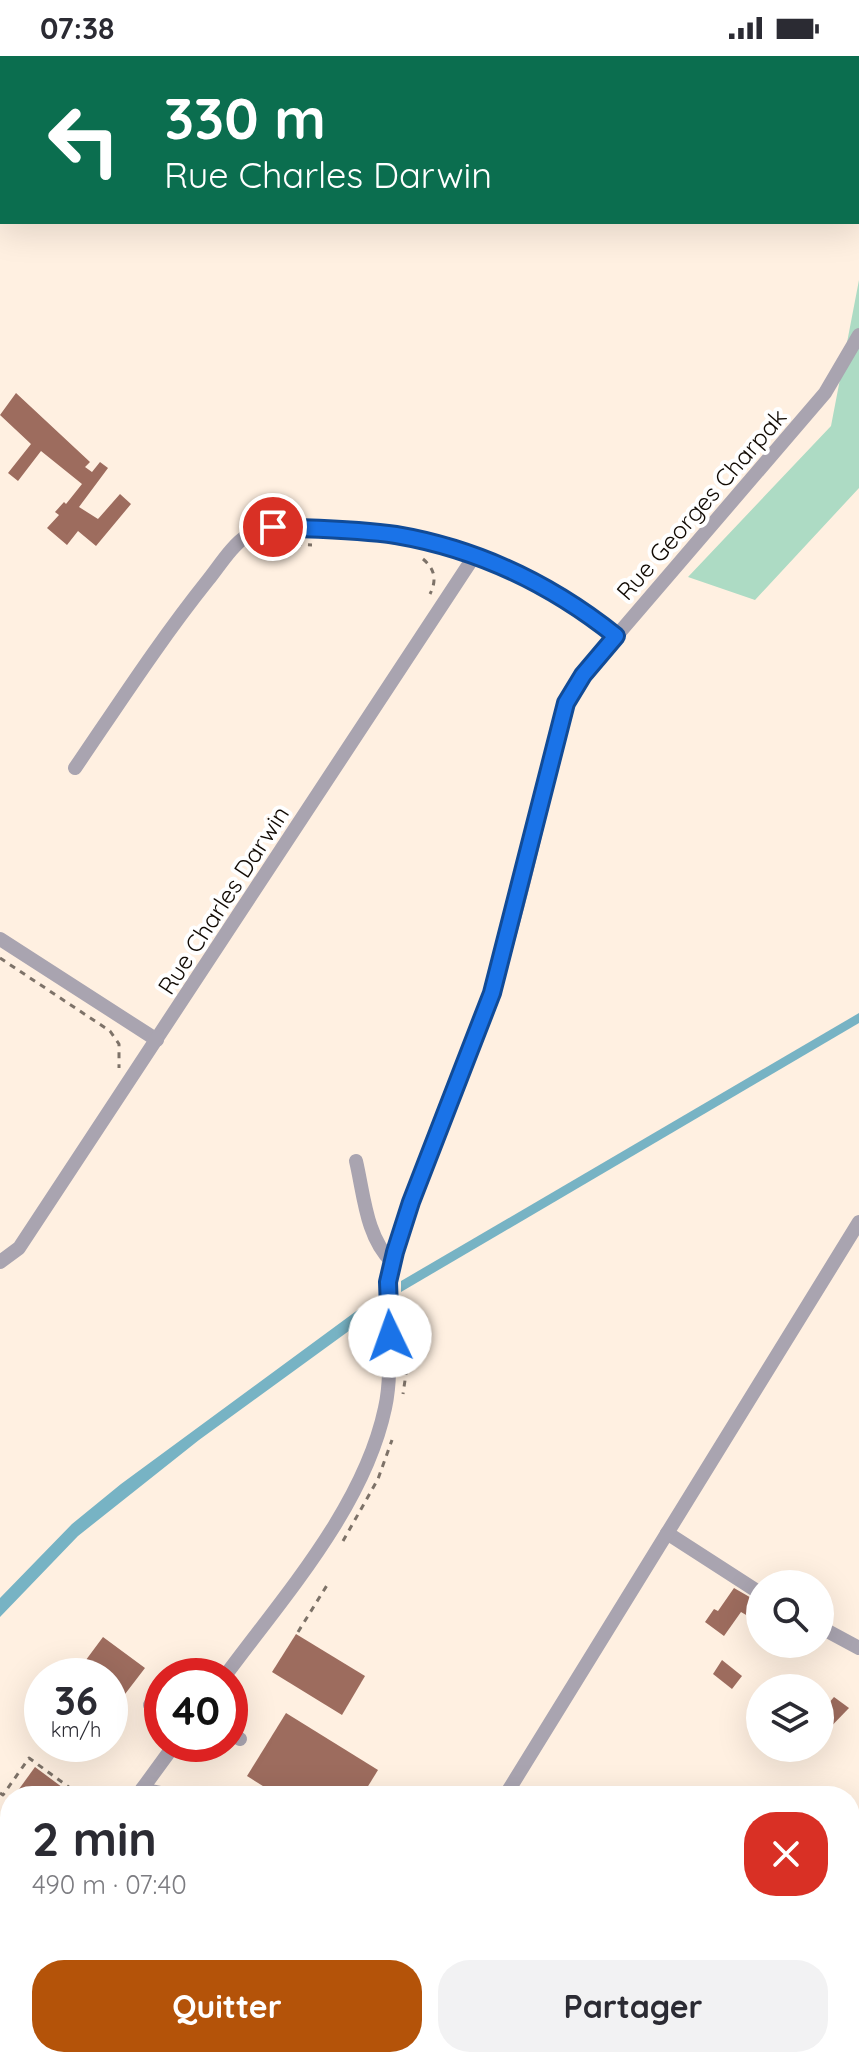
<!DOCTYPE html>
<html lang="fr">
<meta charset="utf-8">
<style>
body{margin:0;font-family:Quicksand,sans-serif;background:#f2f2f3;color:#2b2b33;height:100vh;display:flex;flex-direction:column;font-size:30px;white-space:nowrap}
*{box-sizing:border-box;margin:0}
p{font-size:26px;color:#7c7c81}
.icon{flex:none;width:44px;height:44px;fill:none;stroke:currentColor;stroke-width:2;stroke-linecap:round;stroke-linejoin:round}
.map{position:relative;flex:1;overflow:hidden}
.panel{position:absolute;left:0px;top:1730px;width:860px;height:282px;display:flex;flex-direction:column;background:#fff;border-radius:32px 32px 0 0;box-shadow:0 8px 32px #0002}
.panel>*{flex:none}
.hud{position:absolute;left:0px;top:0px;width:860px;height:168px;box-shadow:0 8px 32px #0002;background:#0b6e4f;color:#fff;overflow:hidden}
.buttons{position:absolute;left:746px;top:1514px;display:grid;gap:16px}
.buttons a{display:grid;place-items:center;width:88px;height:88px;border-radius:50%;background:#fff;box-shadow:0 8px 32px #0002;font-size:40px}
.speed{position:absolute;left:24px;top:1602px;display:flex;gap:16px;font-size:40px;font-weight:700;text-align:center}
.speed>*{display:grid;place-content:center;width:104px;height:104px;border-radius:50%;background:#fff;box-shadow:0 8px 32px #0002;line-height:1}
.speed small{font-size:20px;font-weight:400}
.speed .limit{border:12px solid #d22;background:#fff;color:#111}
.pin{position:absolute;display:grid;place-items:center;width:68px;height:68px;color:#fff;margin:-34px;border:4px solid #fff;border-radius:50%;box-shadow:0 2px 8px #0007}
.me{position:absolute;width:88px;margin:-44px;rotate:357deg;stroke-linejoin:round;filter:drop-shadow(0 0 6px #0008)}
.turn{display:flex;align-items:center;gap:28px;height:168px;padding:0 32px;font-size:36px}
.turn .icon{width:104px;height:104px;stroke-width:2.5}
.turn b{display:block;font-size:56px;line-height:68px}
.round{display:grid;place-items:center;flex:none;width:84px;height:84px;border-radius:32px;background:#f2f2f3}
.overview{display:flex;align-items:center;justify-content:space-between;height:136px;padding:0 32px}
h1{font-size:48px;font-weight:800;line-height:60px}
.button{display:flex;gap:16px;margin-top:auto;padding:16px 32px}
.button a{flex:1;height:92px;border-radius:32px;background:#b45309;color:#fff;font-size:32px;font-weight:800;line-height:92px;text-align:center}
.button a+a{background:#f2f2f3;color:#2b2b33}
.status{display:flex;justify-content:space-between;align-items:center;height:56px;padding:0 40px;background:#fff;direction:ltr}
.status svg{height:22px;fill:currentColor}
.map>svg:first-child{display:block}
.green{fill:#addbc4}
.water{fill:#77b3c4}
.building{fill:#9d6c5e}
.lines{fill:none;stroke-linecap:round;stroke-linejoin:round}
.path{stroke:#7d7268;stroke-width:3;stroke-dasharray:6 6;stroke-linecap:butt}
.minor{stroke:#a9a4b0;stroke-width:14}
.route-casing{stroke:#114b97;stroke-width:20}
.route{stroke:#1a73e8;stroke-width:14}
.labels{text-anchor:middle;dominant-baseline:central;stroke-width:8;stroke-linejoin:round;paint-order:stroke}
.street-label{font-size:24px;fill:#110a03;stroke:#fff}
</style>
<div class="status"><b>07:38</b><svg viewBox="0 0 49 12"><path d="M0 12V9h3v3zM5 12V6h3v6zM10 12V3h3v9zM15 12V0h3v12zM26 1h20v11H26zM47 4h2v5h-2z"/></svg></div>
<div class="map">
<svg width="859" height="2011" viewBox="0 0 859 2011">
<rect width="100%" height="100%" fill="#fff0e1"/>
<polygon class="green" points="859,224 859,432 755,544 688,521 831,370"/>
<g class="water">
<polygon points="859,957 859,967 401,1236 401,1225"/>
<polygon points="374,1242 375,1256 199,1384 78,1480 0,1561 0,1542 72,1468 121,1428"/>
<polygon points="859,1920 859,2011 795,2011 800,2002 850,2002 850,1932"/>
</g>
<g class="building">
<polygon points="16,337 90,406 85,411 92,416 100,406 108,412 79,451 98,463 120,438 131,448 96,490 78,475 67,489 47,472 59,459 55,456 64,446 66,448 82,428 41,395 18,425 8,417 31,388 0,359"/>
<polygon points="734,1532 760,1547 760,1567 741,1556 724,1580 705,1566 714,1553 718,1555"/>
<polygon points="296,1578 365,1620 342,1659 272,1616"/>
<polygon points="103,1581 145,1612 122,1642 110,1633 110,1620 92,1620 80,1612"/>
<polygon points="722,1604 742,1620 732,1633 713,1618"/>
<polygon points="834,1641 849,1652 820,1682 820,1657"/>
<polygon points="286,1657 378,1714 362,1740 279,1740 247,1720"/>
<polygon points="35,1711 74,1740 14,1740"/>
</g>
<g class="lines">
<g class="path">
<polyline points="272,487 312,489"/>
<path d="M423,503C435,513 437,524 430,538"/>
<polyline points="0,902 110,975 119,988 119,1012"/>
<polyline points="402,1281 407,1282 408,1304 403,1338"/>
<polyline points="343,1485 378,1423 392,1384"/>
<polyline points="298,1576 329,1526"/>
<polyline points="230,1639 237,1629"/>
<polyline points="187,1698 194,1688"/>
<polyline points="0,1737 3,1739 29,1702 81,1740"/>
<polyline points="0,1770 10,1778"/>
<polyline points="850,1888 859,1878"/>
<polyline points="767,2011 772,2002"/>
</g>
<g class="minor">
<path d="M75,712C118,649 160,584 208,524C220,509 232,489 248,479C268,466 297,472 320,474C439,480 522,505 616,580"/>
<polyline points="0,883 157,984"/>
<path d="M356,1105C364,1139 366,1181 392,1206"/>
<polyline points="0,1206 19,1192 475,499"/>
<polyline points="667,1477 760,1537"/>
<polyline points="820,1571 859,1592"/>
<path d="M225,1620C284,1540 364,1451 385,1352C394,1311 385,1271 388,1231C389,1211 396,1191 402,1172C427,1091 468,1016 493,935C523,840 543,743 566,647L583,619L825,337L859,279"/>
<polyline points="150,1649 162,1659"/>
<polyline points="230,1677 240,1683"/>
<polyline points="142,1733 175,1740"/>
<polyline points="137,1740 175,1688"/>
<polyline points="505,1740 859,1166"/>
<polyline points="0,1792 10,1803"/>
<polyline points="207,2002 208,2011"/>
<polyline points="153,2011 158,2002"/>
<polyline points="300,2011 301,2002"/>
</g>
</g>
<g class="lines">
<g class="route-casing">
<path id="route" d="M273,471C314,473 356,473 396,479C478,493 551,528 616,580L583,619L566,647L492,937L411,1146L395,1196L388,1226L390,1280"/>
</g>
<use href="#route" class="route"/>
</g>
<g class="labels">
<g class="street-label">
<text transform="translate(701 448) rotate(-49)">Rue Georges Charpak</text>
<text transform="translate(223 844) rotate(-57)">Rue Charles Darwin</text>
</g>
</g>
</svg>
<div class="buttons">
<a><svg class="icon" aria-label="search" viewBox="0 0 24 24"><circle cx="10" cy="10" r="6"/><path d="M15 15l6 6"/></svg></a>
<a><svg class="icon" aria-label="layers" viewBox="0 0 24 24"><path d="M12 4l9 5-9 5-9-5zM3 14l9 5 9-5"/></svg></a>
</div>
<div class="speed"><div>36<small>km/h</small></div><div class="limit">40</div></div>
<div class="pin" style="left:273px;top:471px;background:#d93025"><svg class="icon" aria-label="arrive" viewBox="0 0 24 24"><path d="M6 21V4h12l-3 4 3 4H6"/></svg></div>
<svg class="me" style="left:390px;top:1280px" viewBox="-20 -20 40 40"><circle r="19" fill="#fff"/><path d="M0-13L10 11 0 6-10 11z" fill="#1a73e8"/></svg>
<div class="hud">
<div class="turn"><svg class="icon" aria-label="left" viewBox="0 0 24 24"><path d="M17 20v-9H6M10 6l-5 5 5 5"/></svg><div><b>330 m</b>Rue Charles Darwin</div></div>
</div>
<section class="panel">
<div class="overview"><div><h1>2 min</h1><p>490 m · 07:40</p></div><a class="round" style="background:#d93025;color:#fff"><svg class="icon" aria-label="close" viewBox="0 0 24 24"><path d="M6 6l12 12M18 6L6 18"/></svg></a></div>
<div class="button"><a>Quitter</a><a>Partager</a></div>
</section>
</div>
